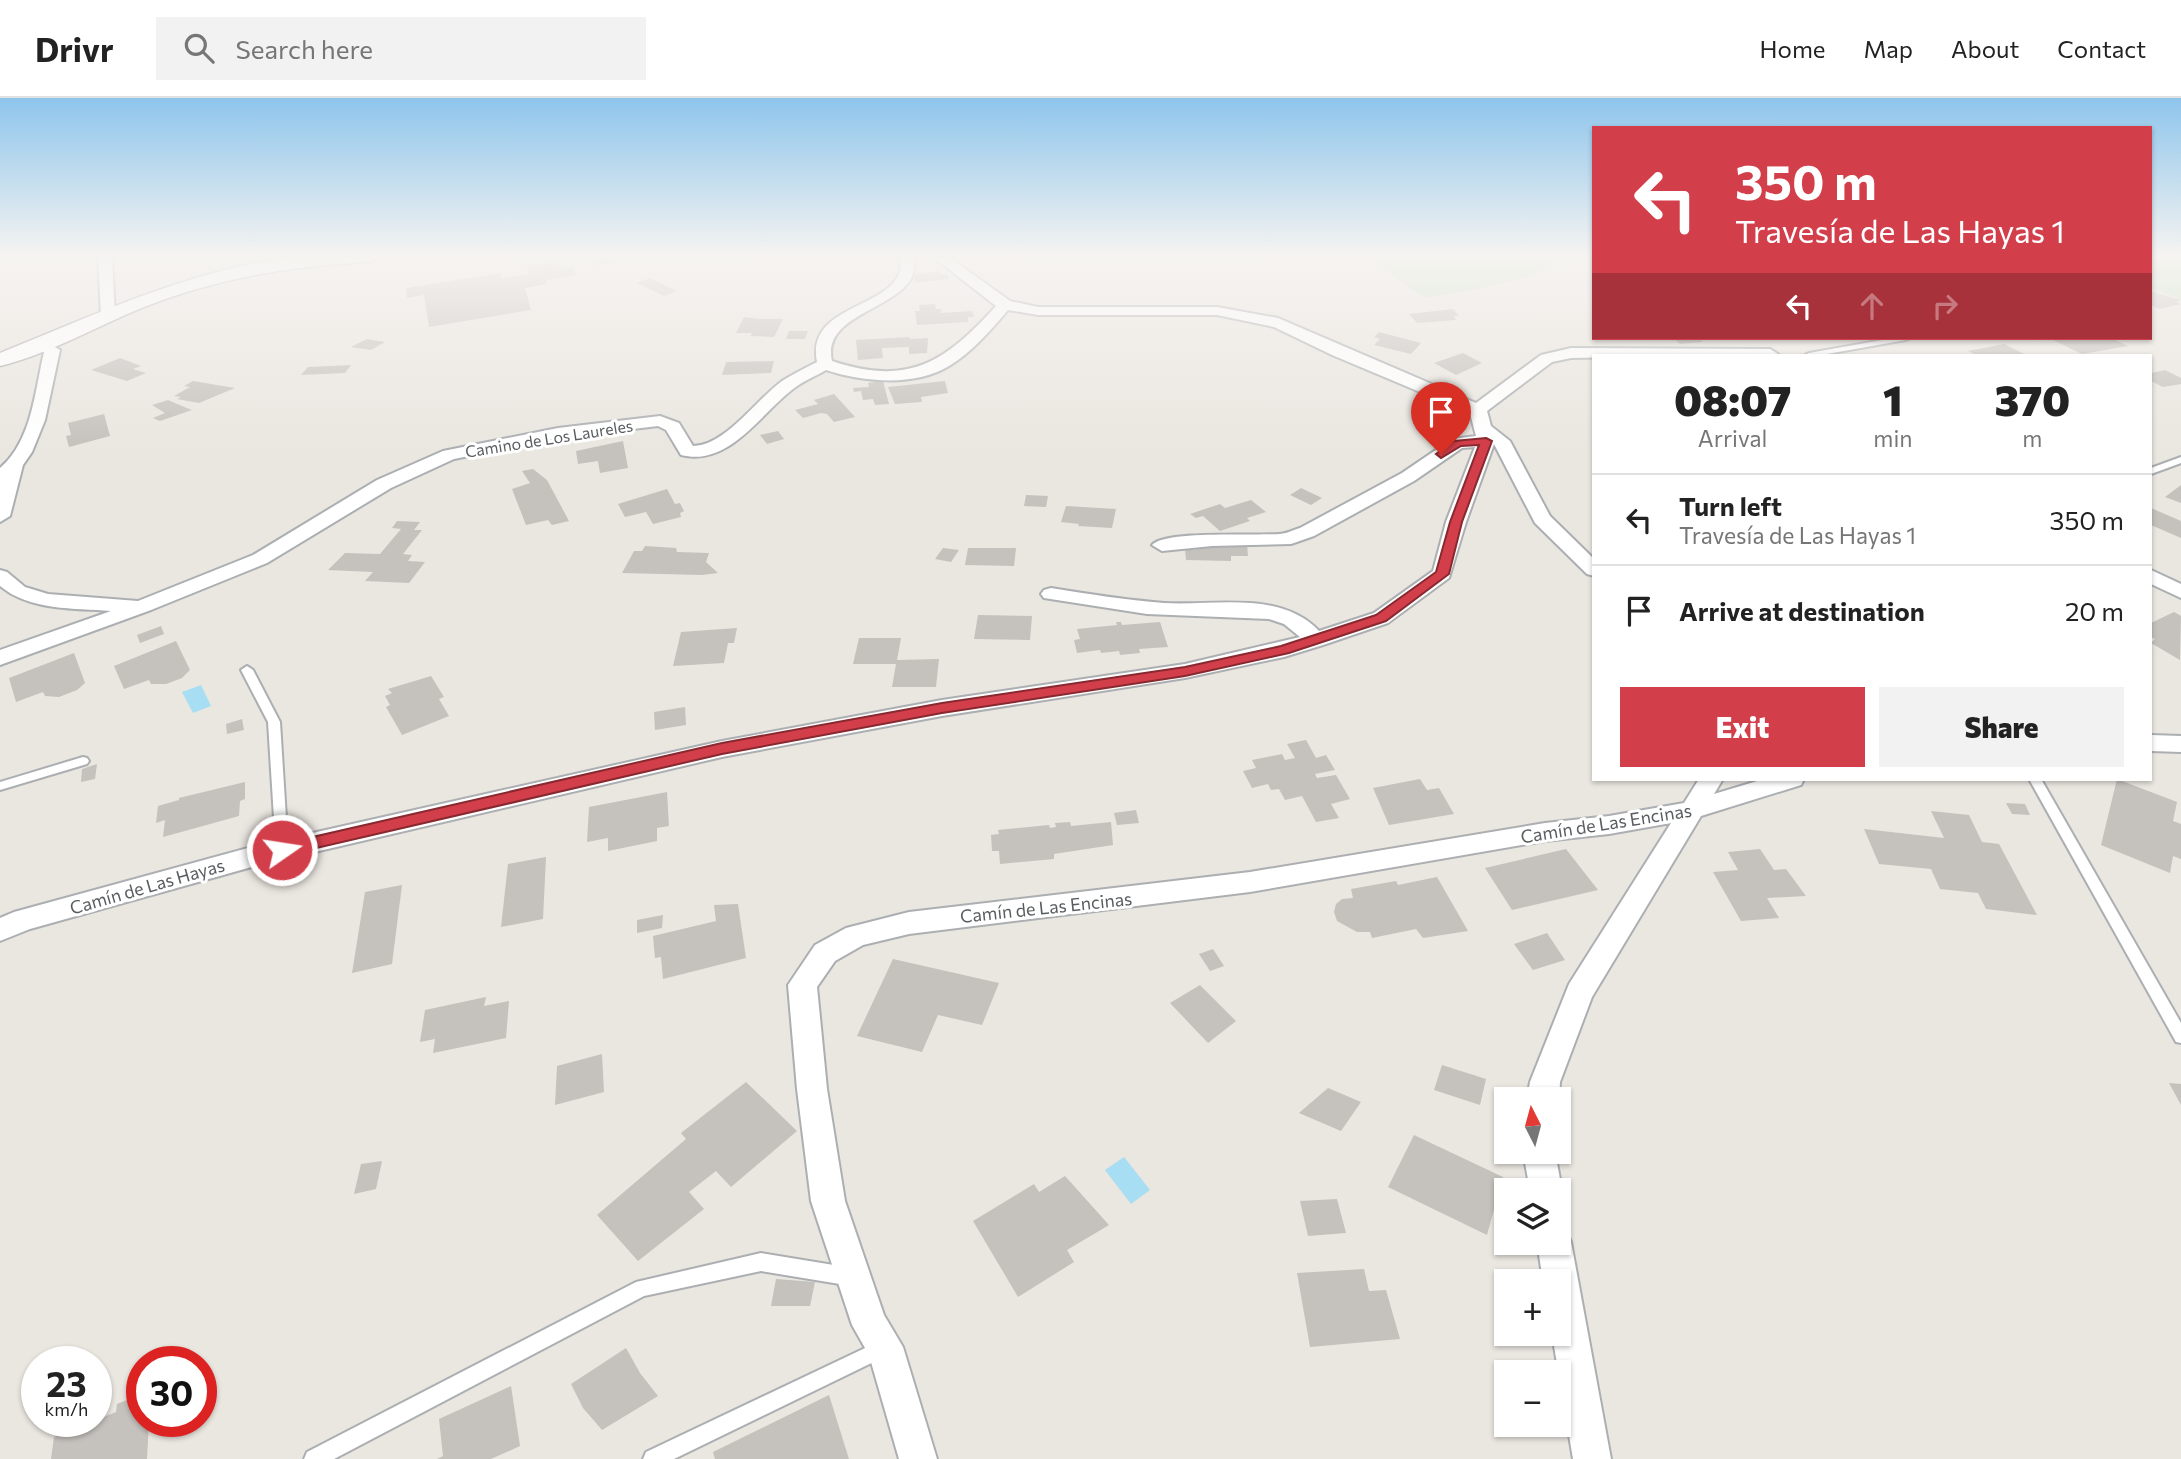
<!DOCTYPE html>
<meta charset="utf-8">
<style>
body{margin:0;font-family:Commissioner,sans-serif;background:#f2f2f2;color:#222;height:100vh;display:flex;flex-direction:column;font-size:26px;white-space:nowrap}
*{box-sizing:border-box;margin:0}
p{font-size:23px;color:#767676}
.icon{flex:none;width:38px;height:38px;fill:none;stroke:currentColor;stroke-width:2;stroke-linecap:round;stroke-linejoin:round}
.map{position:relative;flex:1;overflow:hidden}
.panel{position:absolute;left:1592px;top:256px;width:560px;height:427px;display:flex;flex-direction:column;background:#fff;border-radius:0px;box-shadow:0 2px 5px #0004}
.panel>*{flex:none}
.banner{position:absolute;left:1592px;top:28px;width:560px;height:214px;border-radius:0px;box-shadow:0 2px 5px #0004;background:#d23f4a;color:#fff;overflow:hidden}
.needle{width:46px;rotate:354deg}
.controls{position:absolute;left:1494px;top:989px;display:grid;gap:14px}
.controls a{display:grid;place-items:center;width:77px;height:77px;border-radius:0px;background:#fff;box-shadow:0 2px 5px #0004;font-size:35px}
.speed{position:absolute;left:21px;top:1248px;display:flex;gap:14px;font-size:35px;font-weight:700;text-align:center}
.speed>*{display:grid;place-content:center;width:91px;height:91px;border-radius:50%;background:#fff;box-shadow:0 2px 5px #0004;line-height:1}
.speed small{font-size:18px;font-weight:400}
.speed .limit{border:10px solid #d22;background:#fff;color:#111}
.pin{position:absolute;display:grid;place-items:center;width:60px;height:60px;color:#fff;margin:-72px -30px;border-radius:50% 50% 50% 0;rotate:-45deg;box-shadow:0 0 7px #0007}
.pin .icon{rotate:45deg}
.me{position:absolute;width:77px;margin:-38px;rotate:77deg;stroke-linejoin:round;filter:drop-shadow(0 0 5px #0008)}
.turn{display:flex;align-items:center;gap:24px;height:147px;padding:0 28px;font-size:32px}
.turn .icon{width:91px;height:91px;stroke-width:2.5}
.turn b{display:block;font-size:49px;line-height:60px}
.lanes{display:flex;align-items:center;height:66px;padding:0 28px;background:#0003;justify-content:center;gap:35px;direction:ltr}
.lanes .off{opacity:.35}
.eta{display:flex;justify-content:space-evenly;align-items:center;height:119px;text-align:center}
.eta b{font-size:42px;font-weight:800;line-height:49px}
.cta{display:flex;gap:14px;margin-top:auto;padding:14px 28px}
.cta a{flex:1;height:80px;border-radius:0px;background:#d23f4a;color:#fff;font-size:28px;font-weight:800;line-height:80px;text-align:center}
.cta a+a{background:#f2f2f2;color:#222}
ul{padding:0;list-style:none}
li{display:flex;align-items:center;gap:21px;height:91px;padding:0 28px;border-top:2px solid #e0e0e0}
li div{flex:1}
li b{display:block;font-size:26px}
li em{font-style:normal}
header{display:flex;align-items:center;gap:42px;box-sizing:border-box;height:98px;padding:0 35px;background:#fff;border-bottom:2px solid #e0e0e0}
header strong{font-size:33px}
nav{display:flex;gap:38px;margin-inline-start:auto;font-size:24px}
.search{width:490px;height:63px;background:#f2f2f2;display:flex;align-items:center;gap:18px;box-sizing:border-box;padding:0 24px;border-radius:0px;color:#767676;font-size:26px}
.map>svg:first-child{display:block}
.green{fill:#c4dfc0}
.water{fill:#a7def3}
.building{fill:#c5c1bd}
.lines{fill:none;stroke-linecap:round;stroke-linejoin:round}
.service-casing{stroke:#acafb2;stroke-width:4}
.minor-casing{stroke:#acafb2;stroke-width:4}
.tertiary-casing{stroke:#acafb2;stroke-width:3}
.service{fill:#fff;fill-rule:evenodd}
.minor{fill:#fff;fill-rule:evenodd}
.tertiary{fill:#fff;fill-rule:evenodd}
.route{fill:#d23f4a;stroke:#882930;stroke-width:2}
.labels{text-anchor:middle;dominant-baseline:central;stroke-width:6;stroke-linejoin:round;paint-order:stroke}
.far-street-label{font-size:16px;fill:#595d5f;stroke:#fff}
.street-label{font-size:18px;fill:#595d5f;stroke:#fff}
</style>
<header>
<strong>Drivr</strong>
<div class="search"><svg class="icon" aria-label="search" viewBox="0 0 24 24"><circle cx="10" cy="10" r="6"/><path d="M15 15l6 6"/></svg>Search here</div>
<nav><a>Home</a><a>Map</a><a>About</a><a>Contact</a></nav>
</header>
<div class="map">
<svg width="2181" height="1361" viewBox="0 0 2181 1361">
<rect width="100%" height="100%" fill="#eae6e0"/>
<g class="green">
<path d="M1367,159H1568C1526,186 1473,191 1425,200Z"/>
<polygon points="2151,159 2181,159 2181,201 2151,190"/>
</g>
<g class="water">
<polygon points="201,587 211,608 193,615 182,594"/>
<polygon points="1124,1059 1150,1092 1131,1106 1105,1072"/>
</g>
<g class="building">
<polygon points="614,159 615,165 593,168 594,161"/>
<polygon points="558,163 560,171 573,169 576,177 546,182 547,186 525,190 531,212 429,229 424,197 407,200 406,190 500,175 501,181 529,176 526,168"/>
<polygon points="939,173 940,176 947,176 949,181 916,185 913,176"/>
<polygon points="650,180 667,188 677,193 664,198 637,185"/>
<polygon points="2153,194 2181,202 2176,204 2181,206 2159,211 2151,207 2151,195"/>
<polygon points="935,206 936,211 941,211 941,215 972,213 974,219 968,219 968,224 917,227 915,213 920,213 919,207"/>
<polygon points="1453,211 1459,218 1454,218 1456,222 1417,225 1409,216"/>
<polygon points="744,219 759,221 783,221 774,239 751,238 752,235 736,235"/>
<polygon points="789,233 808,233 805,241 786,241"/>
<polygon points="1379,234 1421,245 1411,256 1374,247 1380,241 1374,239"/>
<polygon points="909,239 910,241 928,240 927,255 909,256 909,249 882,250 883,260 858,262 856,242"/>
<polygon points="1673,240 1698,240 1703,244 1680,246"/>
<polygon points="2067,240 2111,240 2128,248 2082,256 2053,242"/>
<polygon points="367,241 385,244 371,252 351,249"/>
<polygon points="2004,246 2026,257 1976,257 1968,253"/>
<polygon points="1463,255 1482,265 1456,277 1434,265"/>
<polygon points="120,260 141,268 133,271 146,275 127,283 91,272"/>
<polygon points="774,263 771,275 722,277 726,264"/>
<polygon points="351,267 345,275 301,277 308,269"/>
<polygon points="2165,272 2181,280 2181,286 2163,289 2151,283 2151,275"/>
<polygon points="193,283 235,290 199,305 177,301 181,299 174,298 190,289 184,288"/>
<polygon points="883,283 889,306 875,307 873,301 863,302 861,293 854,294 853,290 869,289 868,285"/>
<polygon points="945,283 948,295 921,299 922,304 895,306 888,289"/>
<polygon points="834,296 855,319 834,324 827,316 821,315 803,320 795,312 818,306 814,302"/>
<polygon points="168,302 182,308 192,312 160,323 153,320 165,315 152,307"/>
<polygon points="104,316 110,338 69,349 66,338 71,337 68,325"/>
<polygon points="778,333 784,341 767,346 760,337"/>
<polygon points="623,343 628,370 600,375 598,363 578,366 576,353"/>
<polygon points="533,371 547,382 569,423 552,427 548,422 526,427 512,391 530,385 522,373"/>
<polygon points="2181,387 2181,405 2165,399"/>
<polygon points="1301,390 1322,400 1311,407 1290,397"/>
<polygon points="667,391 675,406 680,405 684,413 680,415 681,419 653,426 646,414 625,419 618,406"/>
<polygon points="1026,397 1048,398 1046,409 1024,408"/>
<polygon points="1251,402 1266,414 1247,420 1250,423 1220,433 1203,418 1196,420 1190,416 1220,406 1225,410"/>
<polygon points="1066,408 1116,411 1112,430 1078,428 1079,426 1061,424"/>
<polygon points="2151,410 2181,423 2181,440 2151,427"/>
<polygon points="397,423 420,424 414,432 422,432 403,456 412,457 408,463 425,464 409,485 365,483 373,474 328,472 345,455 380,456 401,431 392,430"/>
<polygon points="1218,446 1247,446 1248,458 1231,458 1231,463 1186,462 1185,451 1196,452 1196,448 1218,448"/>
<polygon points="645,448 676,450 677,454 709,455 706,464 718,475 702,477 622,475 634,453 642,453"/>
<polygon points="943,450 959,452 951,464 935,461"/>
<polygon points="968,450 1016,450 1014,468 965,467"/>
<polygon points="2174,514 2181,518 2180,562 2151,545 2155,541 2151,539 2151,525"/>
<polygon points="978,517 1032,518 1030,542 974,541"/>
<polygon points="1116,524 1121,524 1122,527 1160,524 1168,549 1139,551 1140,555 1120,557 1119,553 1101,555 1100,552 1077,555 1074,542 1080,541 1077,531 1117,527"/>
<polygon points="161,528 164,536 140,545 137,537"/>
<polygon points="737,530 734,545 728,545 724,565 673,568 681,534"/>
<polygon points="859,540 901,540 897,562 939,561 936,589 892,589 896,566 853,566"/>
<polygon points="176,543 190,572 182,580 166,586 151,586 149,582 124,591 114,568"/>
<polygon points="74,555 85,585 77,592 59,599 45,598 43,594 16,604 9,580"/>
<polygon points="431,578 444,599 439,601 449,618 402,637 386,609 390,607 385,598 392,595 388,591"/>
<polygon points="685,609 686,627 655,632 654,614"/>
<polygon points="242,621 244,632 227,636 226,626"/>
<polygon points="1306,642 1316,660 1326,657 1335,672 1315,676 1317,680 1336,677 1350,701 1331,706 1339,720 1316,724 1302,698 1285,702 1279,691 1271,692 1268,686 1252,690 1243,673 1256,670 1252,662 1282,656 1285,662 1295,660 1287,646"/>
<polygon points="97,666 95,681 81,684 82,671"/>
<polygon points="1420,681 1427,692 1439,690 1454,716 1389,727 1373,690"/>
<polygon points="2117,681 2177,704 2173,723 2181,726 2181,761 2173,758 2170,775 2101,747"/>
<polygon points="245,684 245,701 240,703 239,718 163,739 165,722 156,725 158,708 179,702 179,700"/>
<polygon points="667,694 669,728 657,730 657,743 608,753 608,740 587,744 589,709"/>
<polygon points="2006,705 2025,706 2030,717 2012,716"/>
<polygon points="1136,712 1139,725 1117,727 1114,715"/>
<polygon points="1931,713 1969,717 1982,744 1999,746 2037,817 1986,811 1978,795 1940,791 1931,771 1879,766 1864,731 1944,740"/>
<polygon points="1070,724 1071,728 1111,724 1113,747 1054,756 1054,761 1000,766 999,753 992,753 991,737 999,736 998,732 1049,727 1050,730 1056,729 1055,725"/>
<polygon points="1566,751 1598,792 1512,812 1485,770"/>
<polygon points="1760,751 1774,772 1786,771 1806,798 1767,800 1779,820 1741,823 1713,774 1738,772 1728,754"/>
<polygon points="546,759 543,821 501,829 508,766"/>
<polygon points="1437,779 1468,833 1423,840 1416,831 1372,840 1370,834 1357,834 1337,823 1334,814 1336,806 1342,801 1353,800 1351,791 1396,783 1398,787"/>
<polygon points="402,787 392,866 352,875 365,794"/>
<polygon points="738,806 746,860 663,881 661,859 655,860 653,838 716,823 714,807"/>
<polygon points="663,817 662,830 637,835 637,822"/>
<polygon points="1547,835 1565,862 1533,872 1514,846"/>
<polygon points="1213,851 1224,868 1210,873 1199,856"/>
<polygon points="893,861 999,885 982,927 938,917 922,954 857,938"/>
<polygon points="1200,887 1236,923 1208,945 1170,905"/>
<polygon points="486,899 484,908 509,903 506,940 433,955 435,941 420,944 425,912"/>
<polygon points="602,956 604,994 555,1007 557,968"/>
<polygon points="1442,967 1486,981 1480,1007 1434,992"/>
<polygon points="746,984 797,1033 731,1089 716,1073 689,1094 704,1111 638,1163 597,1117 686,1041 681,1035"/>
<polygon points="2169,985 2181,986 2181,1007"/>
<polygon points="1328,990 1361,1004 1341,1033 1299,1015"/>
<polygon points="1414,1037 1503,1079 1487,1137 1388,1089"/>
<polygon points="382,1063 376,1091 354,1096 361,1066"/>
<polygon points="1065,1078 1109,1127 1067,1152 1074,1164 1018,1199 973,1123 1034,1086 1039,1094"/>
<polygon points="1337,1101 1346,1135 1308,1138 1300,1103"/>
<polygon points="1364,1171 1369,1193 1386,1192 1400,1241 1310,1249 1297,1175"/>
<polygon points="776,1181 815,1184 810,1208 771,1208"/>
<polygon points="626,1250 640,1275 658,1298 602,1332 583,1310 571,1286"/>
<polygon points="511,1288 520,1348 491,1361 437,1361 443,1358 439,1321"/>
<polygon points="142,1296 142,1323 149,1323 147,1361 51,1361 54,1339 116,1314 117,1306"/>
<polygon points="829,1297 849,1361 715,1361 713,1354"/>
</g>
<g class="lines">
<g class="service-casing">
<g id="service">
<polygon points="1894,240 1910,240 1906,242 1821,257 1805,257 1809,255"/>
<polygon points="2181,359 2181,365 2151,376 2151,370"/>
<polygon points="247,568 253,572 280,624 288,752 287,755 277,755 276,752 268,624 241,572"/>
<polygon points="83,659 87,660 89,663 87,666 0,692 0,684"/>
<polygon points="2029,681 2041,681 2181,925 2181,945 2176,944"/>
<polygon points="761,1155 852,1170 858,1173 861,1179 858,1185 852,1188 761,1173 644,1198 334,1361 304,1361 307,1354 636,1184"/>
<polygon points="882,1242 888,1245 891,1251 888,1257 674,1361 643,1361 646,1354"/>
</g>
</g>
<g class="minor-casing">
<g id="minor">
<polygon points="98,159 112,159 115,218 108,222 101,218"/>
<path d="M901,159H915C914,166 914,175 911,181C891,213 822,218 832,263C910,289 946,263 996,208L933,159H949L1010,203L1038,209H1217L1278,220L1476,305L1541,257L1571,250L1770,251L1778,256L1571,260L1552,264L1487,313L1491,328L1510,343L1550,418L1594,461V478L1587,476L1535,425L1494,346L1466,424L1449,480L1388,525L1323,547L1284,559L1185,580L942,618L722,659L259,767L30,831L0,843V820L14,814L259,747L722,643L942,602L1185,566L1300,539L1284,526L1269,521L1147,516L1044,500L1041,496L1044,492L1051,490C1088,496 1126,502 1164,505C1215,508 1280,492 1319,533L1374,515L1433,473L1446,424L1475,349L1462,350L1414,383L1314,438L1291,446L1212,448L1162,453L1152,447C1164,432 1256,438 1279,436C1286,436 1293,432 1300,430L1402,375L1452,341L1476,338L1470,315L1332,257L1274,229L1217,217H1038L1008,212C991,232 972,254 949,268C915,289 863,284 826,272C816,278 803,283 793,291C760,316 729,369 681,357L666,332L658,328L558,340L454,361L391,390L267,465L151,512L0,567V552L111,513C74,510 30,513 0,488V472L7,474L25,489L48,496L138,503L253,457L377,382L443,353L558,330L660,318L679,325L693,348C725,348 757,301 782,283C793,276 805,270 817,264C806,209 884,211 899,176C901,171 900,164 901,159Z"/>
<path d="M41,241L60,252L45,322L32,354L23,367L10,418L0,424V370C32,343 35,292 44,254L33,246Z"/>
<polygon points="2151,472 2181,486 2181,500 2151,486"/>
<polygon points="2151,637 2181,638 2181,654 2151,653"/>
<polygon points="1699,681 1723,681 1714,696 1764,681 1804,681 1801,687 1701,718 1592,899 1560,984 1559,1001 1527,1001 1530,984 1569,886 1671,725 1609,736 1545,743 1250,794 909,836 863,847 835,863 817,889 827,991 845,1103 884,1217 903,1249 937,1361 899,1361 869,1257 852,1227 811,1103 797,991 788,887 815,847 846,830 909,814 1250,774 1545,725 1609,718 1684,705"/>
<polygon points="1523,1054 1555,1054 1562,1092 1559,1099 1559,1092 1530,1092"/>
<polygon points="1559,1129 1566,1132 1571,1144 1611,1361 1573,1361 1552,1236 1559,1236 1559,1183 1543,1183 1537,1144 1559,1144"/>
</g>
</g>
<g class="tertiary-casing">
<path id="tertiary" d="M294,159H379L370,164C291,168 218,180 144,209C99,227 47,257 0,268V255C97,216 189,172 294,159Z"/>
</g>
<use href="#service" class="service"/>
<use href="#minor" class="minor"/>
<use href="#tertiary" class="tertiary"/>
</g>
<linearGradient id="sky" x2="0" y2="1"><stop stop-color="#8ec5ec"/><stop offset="0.45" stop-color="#f6f4f1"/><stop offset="1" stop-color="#f6f4f1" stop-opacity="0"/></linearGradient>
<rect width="2181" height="350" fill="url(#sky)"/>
<polygon class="route" points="1486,340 1492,343 1462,424 1449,476 1386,523 1289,555 1185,578 942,615 722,656 282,758 274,752 282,746 722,645 942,605 1185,569 1281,548 1376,517 1436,474 1450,424 1479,347 1461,348 1441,360 1436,356 1454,343"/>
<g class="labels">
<g class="far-street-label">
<text transform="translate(549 340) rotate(-9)">Camino de Los Laureles</text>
</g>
<g class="street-label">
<text transform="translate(1606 725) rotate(-9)">Camín de Las Encinas</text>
<text transform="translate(147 788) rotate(-16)">Camín de Las Hayas</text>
<text transform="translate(1046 809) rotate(-6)">Camín de Las Encinas</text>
</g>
</g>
</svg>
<div class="controls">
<a><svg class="needle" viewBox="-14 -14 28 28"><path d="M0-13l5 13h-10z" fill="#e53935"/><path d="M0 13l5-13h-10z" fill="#767676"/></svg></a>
<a><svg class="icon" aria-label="layers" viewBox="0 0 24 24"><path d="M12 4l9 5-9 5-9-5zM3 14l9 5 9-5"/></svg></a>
<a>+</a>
<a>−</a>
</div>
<div class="speed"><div>23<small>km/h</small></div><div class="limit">30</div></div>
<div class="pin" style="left:1441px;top:356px;background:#d93025"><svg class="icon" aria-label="arrive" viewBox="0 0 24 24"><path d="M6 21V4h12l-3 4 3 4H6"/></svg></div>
<svg class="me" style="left:282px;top:752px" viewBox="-20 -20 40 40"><circle r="17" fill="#d23f4a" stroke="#fff" stroke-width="3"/><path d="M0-11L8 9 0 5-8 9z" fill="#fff"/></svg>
<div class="banner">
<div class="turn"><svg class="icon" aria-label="left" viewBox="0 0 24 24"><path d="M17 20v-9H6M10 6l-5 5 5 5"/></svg><div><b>350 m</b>Travesía de Las Hayas 1</div></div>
<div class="lanes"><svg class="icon" aria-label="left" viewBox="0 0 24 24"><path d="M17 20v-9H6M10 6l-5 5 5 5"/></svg><svg class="icon off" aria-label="ahead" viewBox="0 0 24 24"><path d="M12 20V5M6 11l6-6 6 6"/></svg><svg class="icon off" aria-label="right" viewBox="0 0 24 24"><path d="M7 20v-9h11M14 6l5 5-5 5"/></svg></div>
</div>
<section class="panel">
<div class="eta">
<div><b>08:07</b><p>Arrival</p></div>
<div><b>1</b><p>min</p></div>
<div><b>370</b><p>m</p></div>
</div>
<ul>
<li><svg class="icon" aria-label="left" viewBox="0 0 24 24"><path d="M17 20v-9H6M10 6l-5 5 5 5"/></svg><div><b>Turn left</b><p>Travesía de Las Hayas 1</p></div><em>350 m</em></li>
<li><svg class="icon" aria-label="arrive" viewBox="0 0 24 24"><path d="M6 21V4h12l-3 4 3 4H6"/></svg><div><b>Arrive at destination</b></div><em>20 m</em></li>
</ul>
<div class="cta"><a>Exit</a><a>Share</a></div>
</section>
</div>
